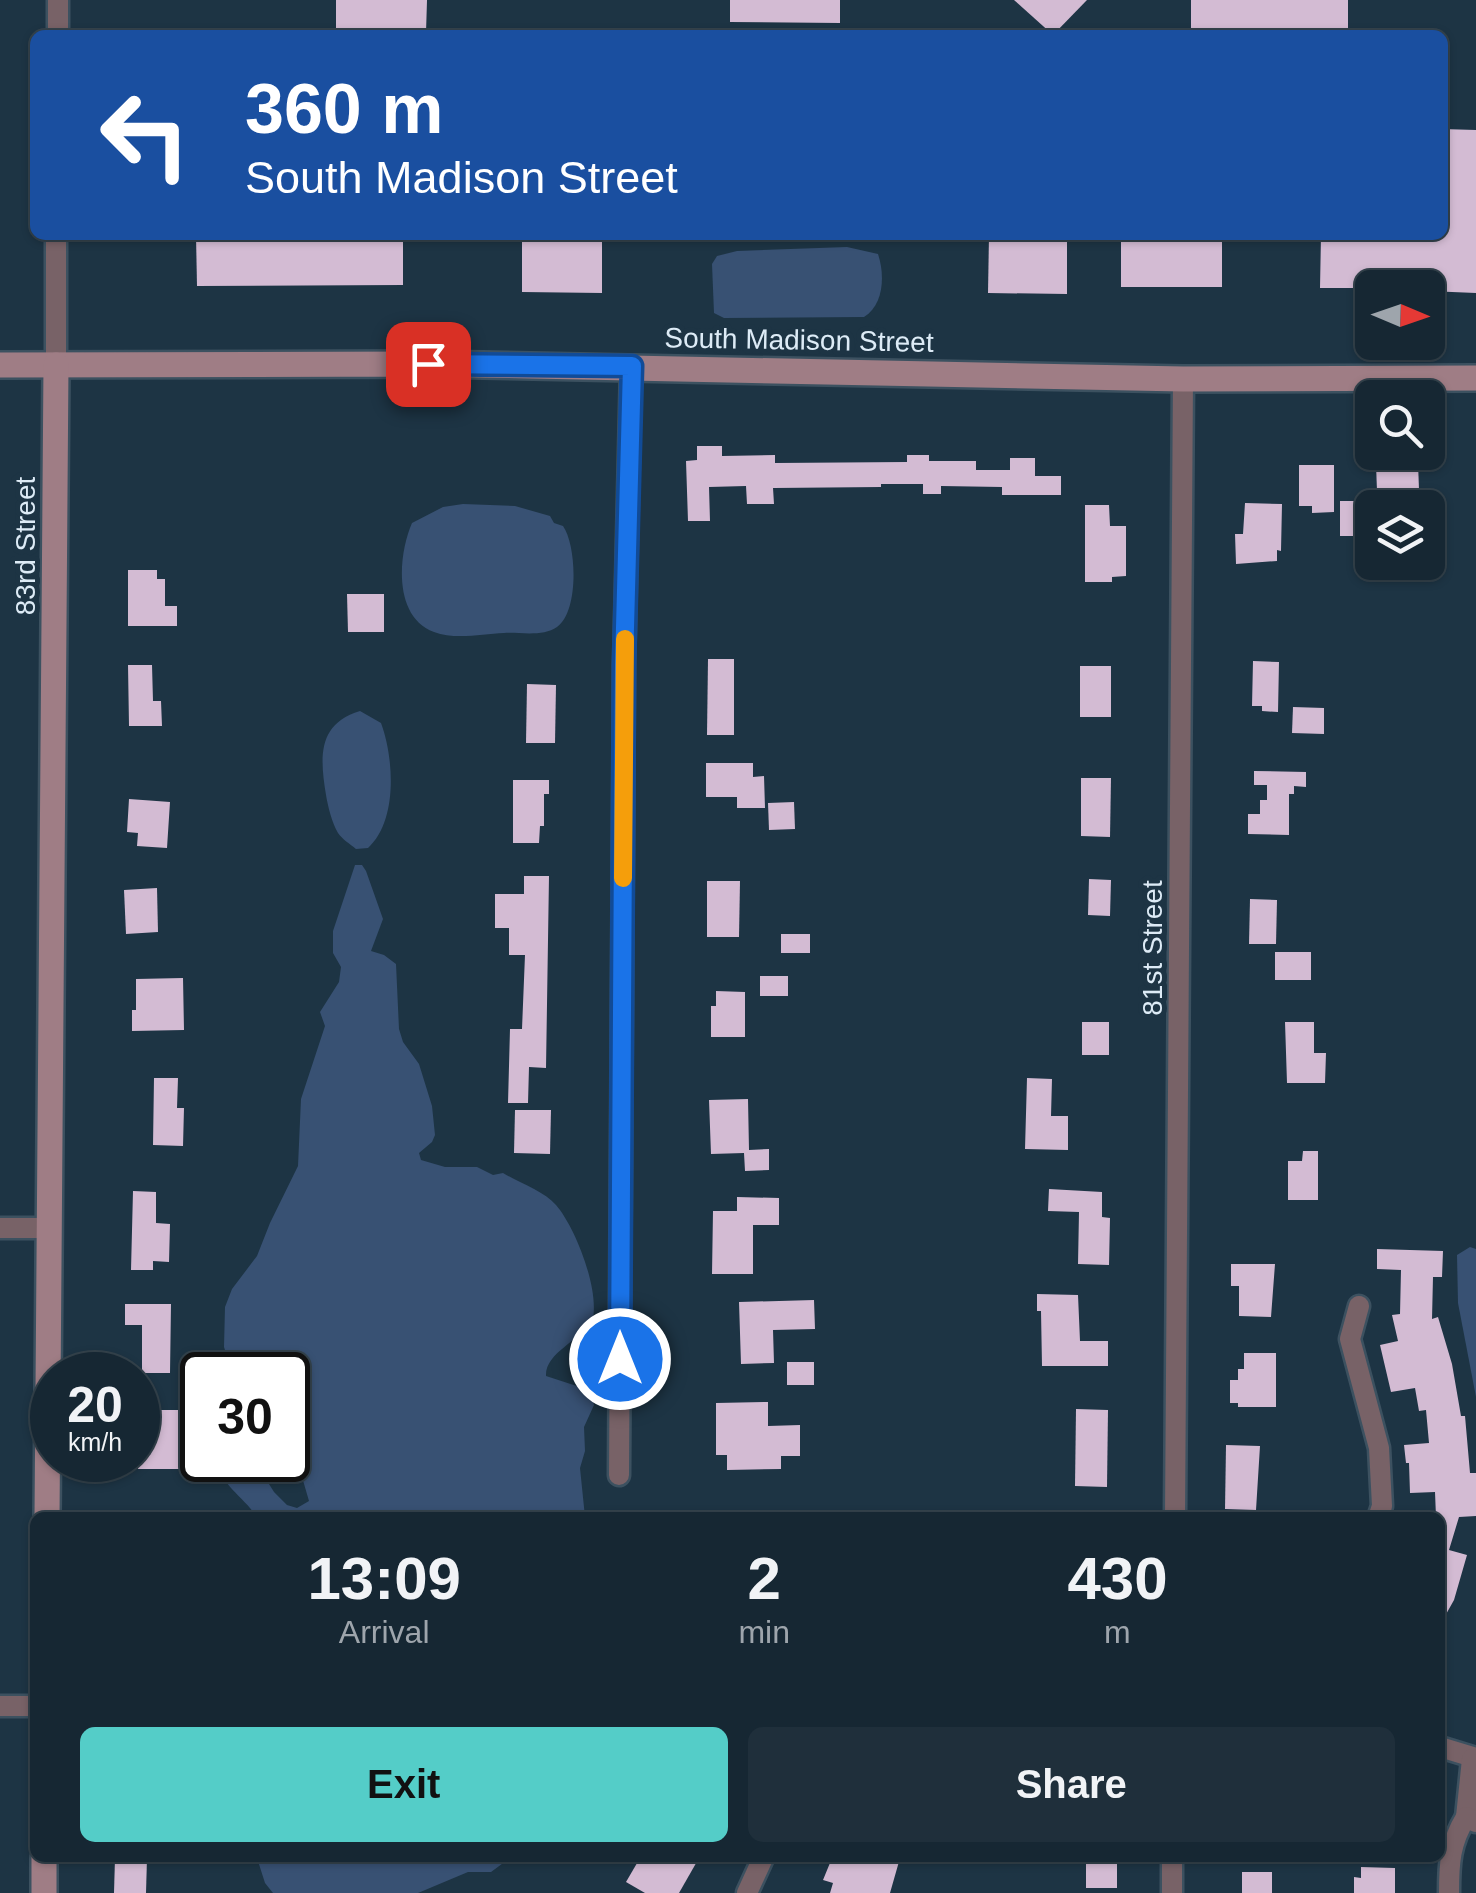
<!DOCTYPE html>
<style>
body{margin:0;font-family:Arial,sans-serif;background:#1f2f3b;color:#f1f3f6;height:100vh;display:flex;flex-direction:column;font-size:38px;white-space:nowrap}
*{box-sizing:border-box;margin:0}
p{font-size:32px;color:#9ea5ac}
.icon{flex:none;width:55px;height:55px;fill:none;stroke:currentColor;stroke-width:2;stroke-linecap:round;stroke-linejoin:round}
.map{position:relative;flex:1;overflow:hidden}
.details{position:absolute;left:30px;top:1512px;width:1415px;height:350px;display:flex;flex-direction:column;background:#162733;border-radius:15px;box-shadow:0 2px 8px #0004,0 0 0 2px #35444e}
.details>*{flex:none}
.guide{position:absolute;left:30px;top:30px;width:1418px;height:210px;border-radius:15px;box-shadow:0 2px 8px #0004,0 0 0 2px #35444e;background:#1a4fa0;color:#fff;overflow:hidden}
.needle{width:65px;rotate:92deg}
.controls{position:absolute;left:1355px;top:270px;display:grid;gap:20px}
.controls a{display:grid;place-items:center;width:90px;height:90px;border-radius:15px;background:#162733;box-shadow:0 2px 8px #0004,0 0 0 2px #35444e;font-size:50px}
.speed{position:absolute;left:30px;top:1352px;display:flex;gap:20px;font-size:50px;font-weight:700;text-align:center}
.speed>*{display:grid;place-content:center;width:130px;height:130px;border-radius:50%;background:#162733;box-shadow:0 2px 8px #0004,0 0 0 2px #35444e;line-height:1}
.speed small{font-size:25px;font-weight:400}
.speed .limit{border:5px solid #111;border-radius:15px;background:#fff;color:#111}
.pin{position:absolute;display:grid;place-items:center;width:85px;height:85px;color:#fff;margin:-42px;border-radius:20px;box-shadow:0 5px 15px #0006}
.me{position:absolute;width:110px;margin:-55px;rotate:0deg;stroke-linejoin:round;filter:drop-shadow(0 0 8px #0008)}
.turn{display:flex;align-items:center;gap:35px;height:210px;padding:0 50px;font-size:45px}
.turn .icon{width:130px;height:130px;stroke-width:2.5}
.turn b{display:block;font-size:70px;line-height:85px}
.eta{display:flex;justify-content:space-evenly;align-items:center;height:170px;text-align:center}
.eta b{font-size:60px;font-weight:700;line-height:70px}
.cta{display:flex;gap:20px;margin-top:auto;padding:20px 50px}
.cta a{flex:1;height:115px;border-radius:15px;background:#54cdc8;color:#111;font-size:40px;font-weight:700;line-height:115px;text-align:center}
.cta a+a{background:#1f2f3b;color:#f1f3f6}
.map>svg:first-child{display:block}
.water{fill:#385173}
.building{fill:#d3bbd3}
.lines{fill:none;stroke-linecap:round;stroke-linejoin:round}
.street-casing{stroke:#3c5160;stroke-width:25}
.secondary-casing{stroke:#3c5160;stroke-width:30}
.street{stroke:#786267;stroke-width:20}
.secondary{stroke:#9f7d85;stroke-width:25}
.route-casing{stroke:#114b97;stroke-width:25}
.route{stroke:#1a73e8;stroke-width:18}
.slow{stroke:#f59e0b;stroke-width:18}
.labels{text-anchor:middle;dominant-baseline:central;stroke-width:10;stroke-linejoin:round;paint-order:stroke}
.street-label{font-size:28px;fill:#ddebf6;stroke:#1d3444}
</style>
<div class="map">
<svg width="1476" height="1893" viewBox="0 0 1476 1893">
<rect width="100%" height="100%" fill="#1d3444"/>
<g class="water">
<path d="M847,247L878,254C885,275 884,305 864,317L724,318L714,313L712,264L717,256L737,251Z"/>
<path d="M463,504L515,506L550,516L554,523L563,526C577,546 579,612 557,627C543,637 520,632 504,633C482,634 455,640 434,632C393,617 398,555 412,523L443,507Z"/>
<path d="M360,711L381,723C394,758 398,821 368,848L356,849C350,844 342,839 338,833C332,823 328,807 326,795C320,758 317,724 360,711Z"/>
<path d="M355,865H362L366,871L383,919L371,951L384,955L396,964L399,1029L403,1042L419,1064L432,1106L435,1135L432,1142L419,1153L421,1160L445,1167H477L493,1175L503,1173C518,1182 545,1192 556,1205C576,1228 601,1293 592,1322C579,1341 545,1353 546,1376L589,1390L594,1405L584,1427L585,1451L580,1468L585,1517H257C244,1497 220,1485 217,1460H254L274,1492L287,1505L297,1508L309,1501L302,1477L287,1460L288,1375H233L224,1347L225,1307L232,1289L257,1256L270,1223L298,1166L301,1099L325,1026L320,1012L339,982L341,967L333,953V931Z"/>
<polygon points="1470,1247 1476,1249 1476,1397 1458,1303 1457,1255"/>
<polygon points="257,1858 510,1858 491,1872 468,1872 418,1893 273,1893 265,1883"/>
</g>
<g class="building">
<polygon points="336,0 427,0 426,33 336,32"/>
<polygon points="730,0 840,0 840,23 730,22"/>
<polygon points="1014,0 1087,0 1053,35"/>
<rect x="1191" y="0" width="157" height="35"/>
<polygon points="1442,129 1476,130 1476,293 1428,291 1428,288 1320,288 1321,235 1442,235"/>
<polygon points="196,235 403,235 403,285 197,286"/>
<polygon points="522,235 602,235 602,293 522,292"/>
<polygon points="989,235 1067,235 1067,294 988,293"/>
<rect x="1121" y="235" width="101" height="52"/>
<polygon points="697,446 722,446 722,456 775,455 775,463 907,462 907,455 929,455 929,461 976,461 976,470 1010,470 1010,458 1035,458 1035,476 1061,476 1061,495 1002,495 1002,487 941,486 941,494 923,494 923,484 881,484 881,487 773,488 774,504 747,504 746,486 709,487 710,521 688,521 686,461 697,460"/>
<polygon points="1418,462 1419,490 1377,491 1376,464"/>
<polygon points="1299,465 1334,465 1334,512 1312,513 1312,506 1299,506"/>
<rect x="1340" y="501" width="19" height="35"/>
<polygon points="1245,503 1282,504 1281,551 1277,550 1277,561 1236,564 1235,534 1243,534"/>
<polygon points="1085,505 1109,505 1110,526 1126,526 1126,576 1112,577 1112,582 1085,582"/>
<polygon points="128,570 157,570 157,579 165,579 165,606 177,606 177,626 128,626"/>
<polygon points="347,594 384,594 384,632 348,632"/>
<polygon points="708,659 734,659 734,735 707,735"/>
<polygon points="1253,661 1279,662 1278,712 1262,711 1262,706 1252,706"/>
<polygon points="128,665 152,665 153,701 161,701 162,726 129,726"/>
<rect x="1080" y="666" width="31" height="51"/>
<polygon points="527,684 556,685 555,743 526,743"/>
<polygon points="1293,707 1324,708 1324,734 1292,733"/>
<polygon points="706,763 753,763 753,777 764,776 765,808 737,808 737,797 706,797"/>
<polygon points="1254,771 1306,772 1306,787 1294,786 1294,794 1289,794 1289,835 1248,834 1248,814 1260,814 1260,800 1267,800 1267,785 1254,785"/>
<polygon points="1081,778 1111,778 1110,837 1081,836"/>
<polygon points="513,780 549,780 549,794 544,794 544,826 540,826 539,843 513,843"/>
<polygon points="129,799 170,802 167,848 137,846 138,833 127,832"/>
<polygon points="794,802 795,829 769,830 768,803"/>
<polygon points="524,876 549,876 546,1068 529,1067 528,1103 508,1103 510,1029 522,1029 525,955 509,955 509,928 495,928 495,894 524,894"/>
<polygon points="1089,879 1111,880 1110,916 1088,915"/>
<polygon points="707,881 740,881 739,937 707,937"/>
<polygon points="157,888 158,932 126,934 124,890"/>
<polygon points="1250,899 1277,900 1276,944 1249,944"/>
<rect x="781" y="934" width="29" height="19"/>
<rect x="1275" y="952" width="36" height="28"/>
<rect x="760" y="976" width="28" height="20"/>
<polygon points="183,978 184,1030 132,1031 132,1010 136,1010 136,979"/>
<polygon points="716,991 745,992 745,1037 711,1037 711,1006 716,1006"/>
<rect x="1082" y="1022" width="27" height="33"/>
<polygon points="1285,1022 1314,1022 1314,1053 1326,1053 1325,1083 1287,1083"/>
<polygon points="154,1078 178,1078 177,1108 184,1108 183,1146 153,1145"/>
<polygon points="1027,1078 1052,1079 1051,1116 1068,1116 1068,1150 1025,1149"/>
<polygon points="748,1099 749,1150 769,1149 769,1170 745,1171 744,1153 711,1154 709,1100"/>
<polygon points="515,1110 551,1110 550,1154 514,1153"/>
<polygon points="1303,1151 1318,1151 1318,1200 1288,1200 1288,1161 1302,1161"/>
<polygon points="1049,1189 1102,1192 1102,1217 1110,1218 1109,1265 1078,1264 1079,1212 1048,1211"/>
<polygon points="133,1191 156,1192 156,1223 170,1224 169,1262 153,1261 153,1270 131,1270"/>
<polygon points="737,1197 779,1198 779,1225 753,1225 753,1274 712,1274 713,1211 737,1211"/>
<polygon points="1377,1249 1443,1251 1442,1277 1433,1277 1432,1319 1438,1317 1452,1364 1461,1416 1465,1416 1470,1473 1476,1473 1476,1516 1459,1517 1449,1550 1467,1555 1454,1600 1440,1625 1440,1517 1436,1517 1435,1492 1410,1493 1409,1463 1406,1463 1404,1445 1429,1443 1426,1410 1419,1411 1415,1388 1391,1392 1380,1345 1398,1341 1392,1315 1400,1314 1401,1270 1377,1269"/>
<polygon points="1231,1264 1275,1264 1271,1317 1239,1316 1239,1286 1231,1286"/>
<polygon points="1037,1294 1078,1295 1080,1341 1108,1341 1108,1366 1042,1366 1041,1311 1037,1311"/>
<polygon points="814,1300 815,1329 773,1330 774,1363 741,1364 739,1302"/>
<polygon points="125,1304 171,1304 170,1373 142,1373 142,1325 125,1325"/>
<polygon points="1244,1353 1276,1353 1276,1407 1238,1407 1238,1403 1230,1403 1230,1380 1238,1380 1238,1369 1244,1369"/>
<rect x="787" y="1362" width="27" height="23"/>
<polygon points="768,1402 768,1426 800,1425 800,1456 781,1456 781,1469 727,1470 727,1455 716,1455 716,1403"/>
<polygon points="1076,1409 1108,1410 1107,1487 1075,1486"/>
<polygon points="142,1410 190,1410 188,1469 138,1469 138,1448 142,1448"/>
<polygon points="1226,1445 1260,1446 1256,1510 1225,1509"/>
<polygon points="115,1858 147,1858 146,1893 114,1893"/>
<polygon points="640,1858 699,1858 679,1893 645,1893 626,1882"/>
<polygon points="832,1858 900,1858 890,1893 830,1893 833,1883 823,1880"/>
<rect x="1086" y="1858" width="31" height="30"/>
<polygon points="1361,1867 1395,1868 1395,1893 1354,1893 1354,1877 1361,1878"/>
<rect x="1242" y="1872" width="30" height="21"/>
</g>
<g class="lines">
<g class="street-casing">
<g id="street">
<polyline points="58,35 58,0"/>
<polyline points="56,365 56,235"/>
<polyline points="0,1228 51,1228"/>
<polyline points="1359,1306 1350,1339 1379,1448 1382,1506 1378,1518"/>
<polyline points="619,1475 624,665 631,367"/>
<polyline points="1175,1518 1183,379"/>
<polyline points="0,1706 35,1706"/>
<polyline points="1440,1747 1476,1758"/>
<polyline points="1466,1817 1472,1759"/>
<polyline points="747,1893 763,1858"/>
<polyline points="1172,1893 1172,1858"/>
<path d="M1449,1893C1449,1863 1450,1843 1466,1817L1476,1822"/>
</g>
</g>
<g class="secondary-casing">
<g id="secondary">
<polyline points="0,365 429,364 1183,379 1476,378"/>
<polyline points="47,1518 56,365"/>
<polyline points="44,1893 44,1858"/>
</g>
</g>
<use href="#street" class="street"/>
<use href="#secondary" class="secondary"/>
</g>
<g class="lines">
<g class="route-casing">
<polyline id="route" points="428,364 632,366 624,665 620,1359"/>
</g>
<use href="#route" class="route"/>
<polyline class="slow" points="623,878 625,639"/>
</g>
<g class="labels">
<g class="street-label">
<text transform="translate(799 340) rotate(1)">South Madison Street</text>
<text transform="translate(25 546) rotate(-90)">83rd Street</text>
<text transform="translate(1152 948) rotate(-90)">81st Street</text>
</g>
</g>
</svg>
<div class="controls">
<a><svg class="needle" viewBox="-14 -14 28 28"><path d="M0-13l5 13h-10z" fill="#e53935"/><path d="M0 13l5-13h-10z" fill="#9ea5ac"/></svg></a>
<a><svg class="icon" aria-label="search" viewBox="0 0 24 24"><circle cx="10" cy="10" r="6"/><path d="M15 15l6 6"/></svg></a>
<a><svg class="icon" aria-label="layers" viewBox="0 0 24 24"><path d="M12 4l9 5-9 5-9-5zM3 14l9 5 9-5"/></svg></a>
</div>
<div class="speed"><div>20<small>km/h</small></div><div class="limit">30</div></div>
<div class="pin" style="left:428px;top:364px;background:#d93025"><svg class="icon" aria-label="arrive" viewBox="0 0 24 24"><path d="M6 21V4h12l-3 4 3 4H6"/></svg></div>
<svg class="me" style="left:620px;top:1359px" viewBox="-20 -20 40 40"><circle r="17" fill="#1a73e8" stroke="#fff" stroke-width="3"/><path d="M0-11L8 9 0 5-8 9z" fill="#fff"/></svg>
<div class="guide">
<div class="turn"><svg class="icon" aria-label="left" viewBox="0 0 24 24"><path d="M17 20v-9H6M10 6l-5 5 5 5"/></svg><div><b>360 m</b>South Madison Street</div></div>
</div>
<section class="details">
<div class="eta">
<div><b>13:09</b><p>Arrival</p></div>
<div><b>2</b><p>min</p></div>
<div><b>430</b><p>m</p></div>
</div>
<div class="cta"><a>Exit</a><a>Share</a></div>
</section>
</div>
